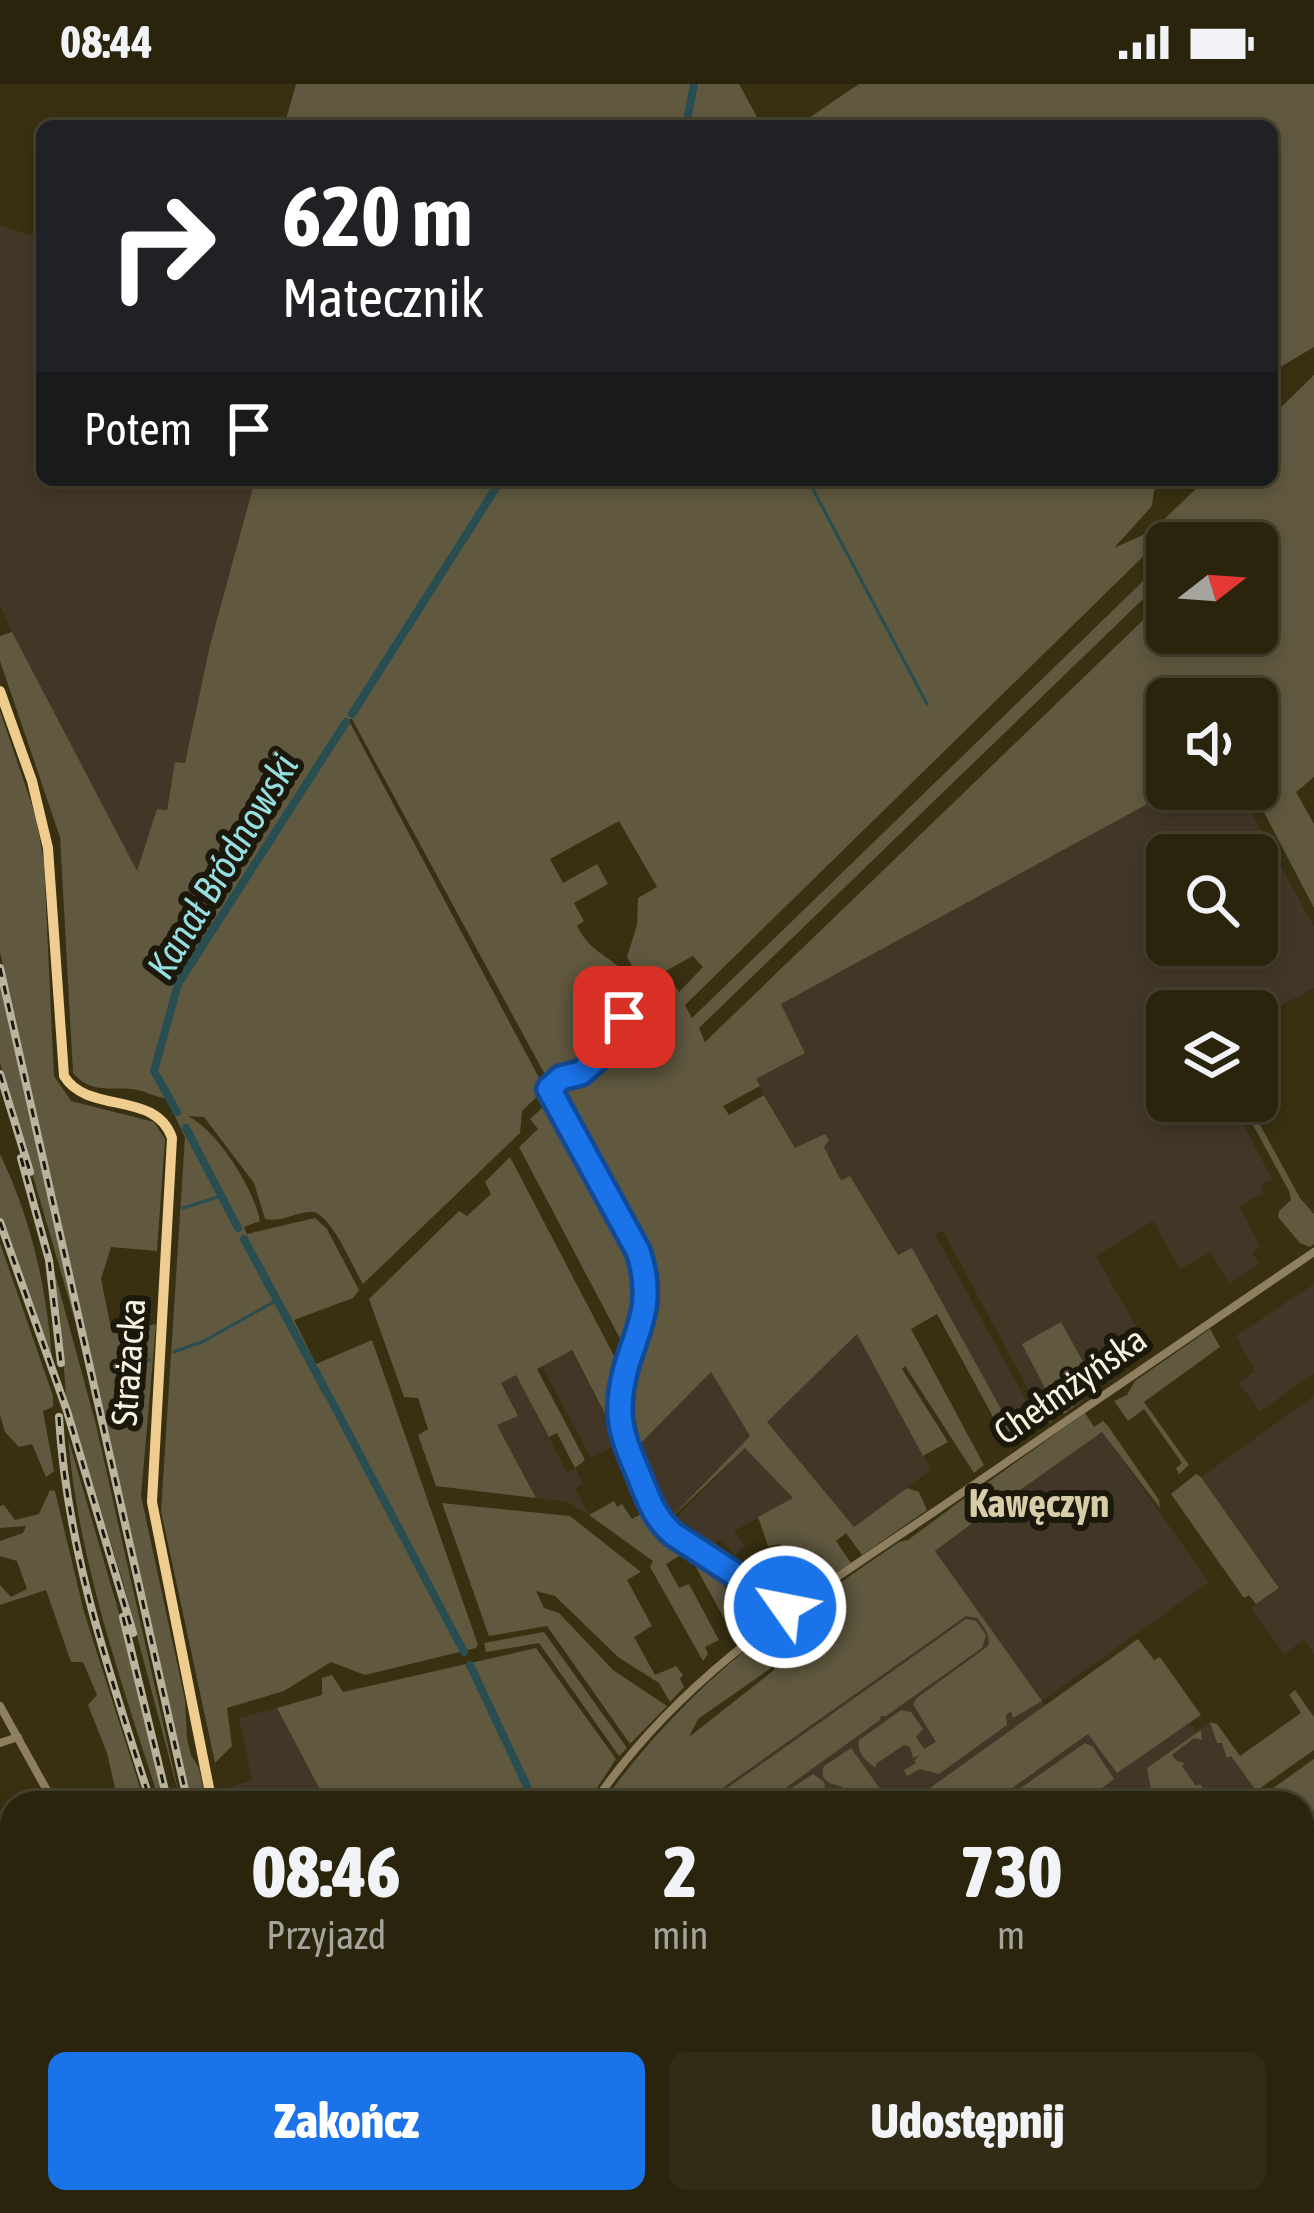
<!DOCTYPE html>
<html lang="pl">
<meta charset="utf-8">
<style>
body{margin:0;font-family:"Asap Condensed",sans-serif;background:#322c16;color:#f1f3f6;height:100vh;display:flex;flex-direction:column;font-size:45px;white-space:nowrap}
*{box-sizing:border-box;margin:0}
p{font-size:39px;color:#a5a49d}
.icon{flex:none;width:66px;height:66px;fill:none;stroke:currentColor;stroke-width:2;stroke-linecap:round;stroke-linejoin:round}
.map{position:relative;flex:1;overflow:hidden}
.drawer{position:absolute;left:0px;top:1707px;width:1314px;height:423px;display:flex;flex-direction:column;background:#2a240d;border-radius:36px 36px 0 0;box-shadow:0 6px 18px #0003,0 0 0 3px #46412e}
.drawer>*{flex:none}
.guide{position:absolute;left:36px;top:36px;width:1242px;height:366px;border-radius:18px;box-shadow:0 6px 18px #0003,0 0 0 3px #46412e;background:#202124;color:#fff;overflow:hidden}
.needle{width:78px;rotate:73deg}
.tools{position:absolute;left:1146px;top:438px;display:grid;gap:24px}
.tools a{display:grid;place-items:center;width:132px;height:132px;border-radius:18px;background:#2a240d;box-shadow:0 6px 18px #0003,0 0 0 3px #46412e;font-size:60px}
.pin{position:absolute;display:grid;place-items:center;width:102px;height:102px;color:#fff;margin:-51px;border-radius:24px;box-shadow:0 6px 18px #0006}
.me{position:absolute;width:132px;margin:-66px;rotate:303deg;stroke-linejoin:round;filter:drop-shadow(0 0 9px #0008)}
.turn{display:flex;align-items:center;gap:42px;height:252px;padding:0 48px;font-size:54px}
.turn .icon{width:156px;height:156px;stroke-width:2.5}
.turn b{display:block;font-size:84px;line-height:102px}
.then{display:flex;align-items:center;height:114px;padding:0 48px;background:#0003;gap:24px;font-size:45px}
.eta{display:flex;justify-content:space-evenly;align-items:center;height:204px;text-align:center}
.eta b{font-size:72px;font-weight:800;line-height:84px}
.cta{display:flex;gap:24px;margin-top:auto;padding:24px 48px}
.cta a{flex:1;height:138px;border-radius:18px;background:#1a73e8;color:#fff;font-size:48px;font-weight:800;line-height:138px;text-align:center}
.cta a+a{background:#322c16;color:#f1f3f6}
.status{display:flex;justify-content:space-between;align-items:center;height:84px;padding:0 60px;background:#2a240d;direction:ltr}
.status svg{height:33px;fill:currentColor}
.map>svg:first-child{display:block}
.industrial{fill:#423627;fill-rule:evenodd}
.green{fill:#60583f;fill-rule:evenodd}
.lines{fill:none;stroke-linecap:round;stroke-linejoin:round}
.stream{stroke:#294e51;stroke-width:3}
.canal{stroke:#294e51;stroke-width:8}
.minor{stroke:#8f7f61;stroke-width:8}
.major{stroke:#eecd8e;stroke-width:10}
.rail-casing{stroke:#bab49e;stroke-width:8}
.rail{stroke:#1c180b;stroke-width:3;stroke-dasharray:9;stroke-linecap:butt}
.route-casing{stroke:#114b97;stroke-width:30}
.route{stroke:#1a73e8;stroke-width:21}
.labels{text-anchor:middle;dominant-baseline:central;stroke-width:12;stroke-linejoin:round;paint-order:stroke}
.street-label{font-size:36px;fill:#f8f3e1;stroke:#1c180b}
.water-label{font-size:39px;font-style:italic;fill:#95dfe3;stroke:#1c180b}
.neighbourhood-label{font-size:39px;font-weight:bold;fill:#d7cda9;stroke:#1c180b}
</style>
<div class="status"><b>08:44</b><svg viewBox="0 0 49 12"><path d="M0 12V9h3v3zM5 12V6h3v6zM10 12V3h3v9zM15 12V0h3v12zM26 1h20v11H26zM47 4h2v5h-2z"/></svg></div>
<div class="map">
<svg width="1314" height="2129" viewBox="0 0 1314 2129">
<rect width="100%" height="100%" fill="#383011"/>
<g class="industrial">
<polygon points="0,141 42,155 42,396 255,396 210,561 185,680 175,679 166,727 157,726 137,789 19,567 0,520"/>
<path d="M1175,705H1239L1314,843V904L1257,934V927H1167V1017H1231L1272,1095L1261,1101L1264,1109L1239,1122L1261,1163L1252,1169L1259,1180L1229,1200L1211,1168L1180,1185L1153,1137L1096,1172L1144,1257L1138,1268L1127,1249L1085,1280L1062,1239L1046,1307L1034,1316L943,1147L935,1150L1028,1320L1006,1335L912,1165L899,1172L851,1093L842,1096L839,1093L824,1062L829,1056L795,1064L756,995L805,969L781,920ZM1167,771H1257V861H1167Z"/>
<polygon points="1314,1200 1314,1289 1260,1328 1239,1299 1255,1287 1236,1252"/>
<polygon points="858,1249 931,1386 854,1443 766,1338"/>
<polygon points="571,1266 620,1359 591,1374 542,1282"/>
<polygon points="711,1288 751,1353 666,1439 651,1411 651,1398 637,1363"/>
<polygon points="516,1291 567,1388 575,1384 583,1399 575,1404 589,1431 567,1418 536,1414 497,1340 518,1332 500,1299"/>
<polygon points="1314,1312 1314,1570 1304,1556 1284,1570 1251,1524 1279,1503 1201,1393"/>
<polygon points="1102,1347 1209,1498 1042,1617 1047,1623 1163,1657 1190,1639 1196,1647 1210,1638 1257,1706 1255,1709 1262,1719 616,1719 624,1708 944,1479 935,1467"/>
<polygon points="745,1363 793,1414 734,1447 745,1461 735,1471 721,1455 704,1466 669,1441"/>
<polygon points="277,1624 327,1719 224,1719 228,1714 226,1704 252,1696 239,1634"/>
<polygon points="1302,1775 1314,1792 1314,2129 560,2129 558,2118 1302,2118"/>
</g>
<g class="green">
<polygon points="296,0 739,0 762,42 284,42"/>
<polygon points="859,0 1314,0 1314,263 1272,288 1272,42 797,42"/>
<path d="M1314,291V693L1296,708L1314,740V824L1256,713L1257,615H1167V705H1175L781,920L805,969L756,995L760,1002L723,1022L729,1031L764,1011L795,1064L825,1050L829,1056L824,1063L839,1093L842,1096L850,1092L898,1171L912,1164L1006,1334L1020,1326L1032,1348L1010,1364L937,1230L911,1245L984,1381L974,1389L905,1282L902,1285L948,1358L923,1372L857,1250L767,1338L854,1443L907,1404L919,1408L927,1426L862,1471L846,1449L836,1457L851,1479L811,1505L798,1486L783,1496L786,1502L780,1513L760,1501L792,1482L780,1460L768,1462L758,1433L793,1414L745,1364L666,1439L750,1352L711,1288L633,1367C605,1290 666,1245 651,1186L352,635H348L545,1005L522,1027L520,1049L363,1200C353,1184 331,1130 313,1128C296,1127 282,1139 265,1135L254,1099L204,1033L188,1032C216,1046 253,1102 260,1137L244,1143L247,1150L315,1134L327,1145L359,1206L353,1214L294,1236L316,1280L372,1256L478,1561L476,1564L365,1591L331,1578L284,1607L227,1624L232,1662L215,1679L161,1427L185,1053L166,1014C156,1014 148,1008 138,1006C114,1001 92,1012 73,989L60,753L0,577V552L12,548L137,787L157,725L167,726L175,678L185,679L210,561L255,396H1163L1154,406L1152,422L1114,464L1152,447L1205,396H1272V332ZM1161,455L1167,461L1257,459V549H1167V513L705,958L699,944L1167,492V474L692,934L685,921ZM619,737L657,803L638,814L637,841L627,873L642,900L693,872L703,883L679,908L669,894L639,910C622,872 594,876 577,842L584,837L574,819L608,800L597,780L563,799L550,775Z"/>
<polygon points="0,627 36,733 44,778 54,992 71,1017 154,1038 165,1055 157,1167 111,1163 101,1195 112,1249 156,1240 141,1412 185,1616 187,1655 191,1671 199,1684 206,1719 192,1719 0,868"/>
<polygon points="0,894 86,1274 0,979"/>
<polygon points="551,1016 637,1172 646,1208 627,1268 519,1063 538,1045 530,1035"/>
<polygon points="1240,1017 1247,1017 1300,1114 1314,1130 1314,1160 1310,1163 1300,1159 1278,1133 1279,1127 1291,1116 1289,1107"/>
<path d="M0,1070C31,1135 46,1201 52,1273L0,1133Z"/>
<polygon points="510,1073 622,1287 615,1311 620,1359 572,1266 537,1285 585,1376 575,1384 557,1349 549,1353 516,1291 501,1299 518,1332 497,1341 536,1414 436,1402 418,1351 428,1345 418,1314 404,1313 369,1215 459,1127 467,1132 491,1110 485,1098"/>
<polygon points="0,1159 53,1312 53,1323 43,1327 54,1387 46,1393 32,1360 19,1363 5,1348 0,1331"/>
<polygon points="48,1164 96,1341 181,1719 124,1502 66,1312 60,1231"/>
<polygon points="1061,1238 1084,1279 1122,1253 1134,1277 1064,1330 1061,1327 1050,1339 1034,1316 1046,1306 1022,1260"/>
<polygon points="1210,1245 1220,1263 1144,1318 1189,1381 1179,1390 1176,1384 1182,1379 1144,1325 1128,1337 1114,1317 1127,1311 1135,1297"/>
<polygon points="1085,1329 1094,1343 1103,1337 1108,1342 1159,1416 1160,1424 1102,1348 999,1421 987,1399"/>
<path d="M68,1354L124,1546L165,1719H160C122,1599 79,1481 68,1354Z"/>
<polygon points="1196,1390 1201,1393 1279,1504 1256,1520 1249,1511 1244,1514 1171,1410"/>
<polygon points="50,1406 55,1407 84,1528 144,1716 118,1717 107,1669 88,1621 97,1611 83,1578 71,1578 46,1506 0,1521 0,1501 11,1513 27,1505 17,1477 0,1472 0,1457 23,1449 26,1442 0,1444 0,1422 4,1421 15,1436 39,1430"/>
<path d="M981,1406L993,1424L935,1467L1042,1617L1013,1634L1011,1627L1006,1631L1007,1641L939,1690L920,1685L907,1692L904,1686L916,1679L915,1676L920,1671L913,1674L910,1663L904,1661L876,1680V1684C868,1679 856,1670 859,1656L901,1626L911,1628L923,1645L916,1653L924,1665L936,1658L913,1620L918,1613L988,1562C991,1551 984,1543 977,1534L966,1532L721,1705L716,1719H602C652,1650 710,1591 779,1540L771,1584L698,1635L689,1653L774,1586L786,1536L899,1458L908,1456L974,1407Z"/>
<path d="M614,1417L617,1423L622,1420L632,1435L650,1425C659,1443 672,1453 681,1471L666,1480L679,1504L689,1500L719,1556L705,1563L708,1570L703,1577L650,1483L653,1477L589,1431Z"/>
<polygon points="442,1419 570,1432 641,1488 627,1496 652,1542 634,1553 655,1591 676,1582 683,1591 680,1595 684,1603 670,1618 659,1599 618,1573 555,1512 536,1507 544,1524 559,1529 613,1586 667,1622 630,1660 547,1542 489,1552"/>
<polygon points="683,1460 712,1478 738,1529 764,1513 774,1520 771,1530 745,1542 734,1552"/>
<polygon points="966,1535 976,1537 986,1551 982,1564 886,1632 881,1632 880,1636 766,1718 719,1719 723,1707"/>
<polygon points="544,1548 627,1664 619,1672 539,1559 486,1568 484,1559"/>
<polygon points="1138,1555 1154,1576 1160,1573 1201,1631 1117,1689 1088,1650 991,1719 909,1719"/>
<polygon points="536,1564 616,1675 587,1719 327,1719 277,1624 322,1611 322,1594 332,1591 343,1608"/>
<polygon points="1295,1606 1314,1633 1314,1666 1239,1719 1255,1705 1231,1672 1227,1674 1222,1659 1217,1659 1210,1638 1217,1640 1240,1672 1301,1629 1289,1611"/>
<polygon points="1201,1646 1202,1656 1194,1654 1172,1671 1177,1677 1185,1679 1182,1682 1196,1702 1200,1700 1214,1719 1149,1719 1153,1716 1147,1684"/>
<polygon points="1085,1659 1093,1663 1114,1695 1082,1719 999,1719"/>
<path d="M851,1664L890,1719H832L836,1716L834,1712L828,1719H769L813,1690L824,1698L827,1715L843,1703C833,1700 818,1699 824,1682Z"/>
<polygon points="1314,1675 1314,1816 1302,1801 1302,1719 1252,1719"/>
<polygon points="324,2118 622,2118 607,2129 327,2129"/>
</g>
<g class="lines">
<g class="stream">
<polyline points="808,396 927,620"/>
<polyline points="183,1124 221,1112"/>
<polyline points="174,1268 204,1257 277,1216"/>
<polyline points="138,1280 149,1276"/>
<polyline points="672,2129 691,2118"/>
</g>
<g class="canal">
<polyline points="686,42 694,0"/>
<polyline points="352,630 501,396"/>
<polyline points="177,1028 154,987 178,900 346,638"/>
<polyline points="186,1044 238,1144"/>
<polyline points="244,1155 327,1309"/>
<polyline points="330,1314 464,1568"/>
<polyline points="470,1581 532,1713"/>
</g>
<g class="minor">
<path d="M644,911L625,930L621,952L582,989L561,994L549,1005L638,1167C662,1240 618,1264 620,1330C621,1352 631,1372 639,1392C646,1409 651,1428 664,1442L790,1526"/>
<polyline points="0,1622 54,1719"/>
<polyline points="0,1659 18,1653"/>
<path d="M594,1719C687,1582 819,1507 953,1415C1073,1332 1193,1250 1314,1168"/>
<polyline points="14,2129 31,2118"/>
</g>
<g class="major">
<path d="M0,607L32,697L48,764L64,992C88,1031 156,1006 172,1054L152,1418L212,1719"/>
<polyline points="308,2118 311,2129"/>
</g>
<g class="rail-casing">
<g id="rail">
<polyline points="0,884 188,1719"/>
<polyline points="0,990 30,1088"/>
<polyline points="21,1074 49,1176 61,1279"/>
<polyline points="0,1138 67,1327 133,1549"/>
<path d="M59,1333C67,1468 110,1591 151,1719"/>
<polyline points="123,1533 168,1719"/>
<polyline points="1302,1981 1314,1972"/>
<polyline points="1302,2036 1314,2024"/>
<polyline points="252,2118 254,2129"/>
<polyline points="279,2118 282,2129"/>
<polyline points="803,2118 804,2129"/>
<polyline points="852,2129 855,2118"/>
<polyline points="1026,2129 1041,2118"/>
<polyline points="1102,2129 1118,2118"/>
<polyline points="1135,2129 1150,2118"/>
<polyline points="1175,2129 1190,2118"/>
</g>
</g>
<use href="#rail" class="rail"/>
</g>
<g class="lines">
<g class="route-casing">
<path id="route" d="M624,933L622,952L581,989L561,994L549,1005L638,1167C661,1236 622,1259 620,1322C619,1348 630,1370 640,1394C648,1415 655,1434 673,1450L785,1523"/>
</g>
<use href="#route" class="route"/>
</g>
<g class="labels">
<g class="street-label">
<text transform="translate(128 1278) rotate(-86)">Strażacka</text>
<text transform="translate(1070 1301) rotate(-35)">Chełmżyńska</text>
</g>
<g class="water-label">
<text transform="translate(222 782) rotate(-59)">Kanał Bródnowski</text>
</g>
<g class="neighbourhood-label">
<text x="1039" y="1419">Kawęczyn</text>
</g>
</g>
</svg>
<div class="tools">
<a><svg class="needle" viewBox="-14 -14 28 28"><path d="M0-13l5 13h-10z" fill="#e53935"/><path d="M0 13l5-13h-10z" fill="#a5a49d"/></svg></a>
<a><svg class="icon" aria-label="sound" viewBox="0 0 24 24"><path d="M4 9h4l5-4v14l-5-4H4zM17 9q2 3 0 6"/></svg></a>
<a><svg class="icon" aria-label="search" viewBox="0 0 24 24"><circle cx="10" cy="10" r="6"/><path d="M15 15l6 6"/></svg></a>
<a><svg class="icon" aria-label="layers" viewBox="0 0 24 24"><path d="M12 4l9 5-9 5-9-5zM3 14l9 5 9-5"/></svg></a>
</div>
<div class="pin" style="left:624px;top:933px;background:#d93025"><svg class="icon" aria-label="arrive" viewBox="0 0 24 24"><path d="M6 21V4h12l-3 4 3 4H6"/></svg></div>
<svg class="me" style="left:785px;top:1523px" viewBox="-20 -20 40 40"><circle r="17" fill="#1a73e8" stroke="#fff" stroke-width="3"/><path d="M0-11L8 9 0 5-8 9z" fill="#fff"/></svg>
<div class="guide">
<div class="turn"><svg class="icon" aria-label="right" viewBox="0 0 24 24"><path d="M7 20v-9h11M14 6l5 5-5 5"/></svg><div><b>620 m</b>Matecznik</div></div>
<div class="then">Potem<svg class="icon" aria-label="arrive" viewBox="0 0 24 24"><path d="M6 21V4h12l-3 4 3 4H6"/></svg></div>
</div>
<section class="drawer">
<div class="eta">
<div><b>08:46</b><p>Przyjazd</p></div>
<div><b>2</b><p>min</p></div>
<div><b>730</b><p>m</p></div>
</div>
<div class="cta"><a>Zakończ</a><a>Udostępnij</a></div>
</section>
</div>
